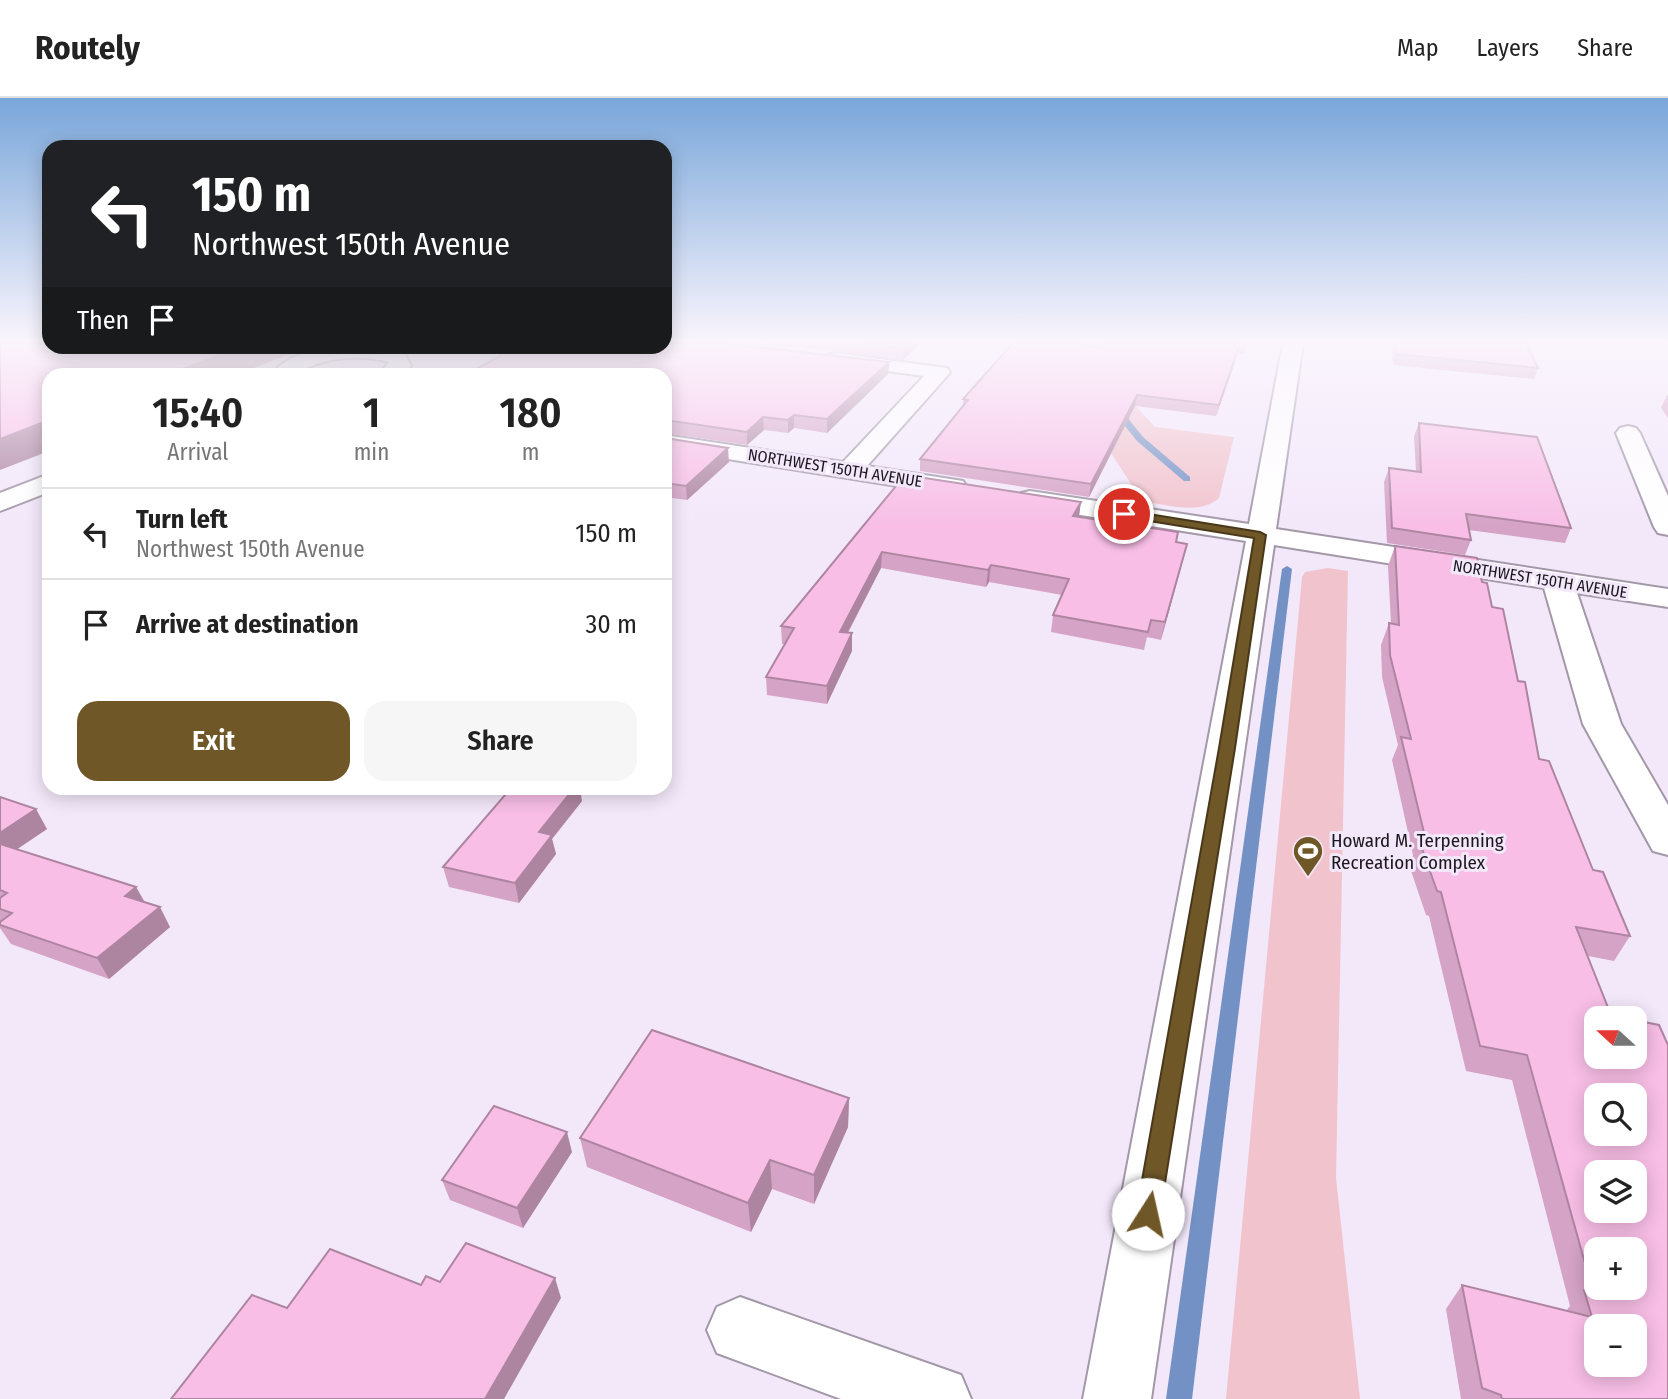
<!DOCTYPE html>
<meta charset="utf-8">
<style>
body{margin:0;font-family:"Fira Sans Condensed",sans-serif;background:#f6f6f6;color:#222;height:100vh;display:flex;flex-direction:column;font-size:26px;white-space:nowrap}
*{box-sizing:border-box;margin:0}
p{font-size:23px;color:#767676}
.icon{flex:none;width:38px;height:38px;fill:none;stroke:currentColor;stroke-width:2;stroke-linecap:round;stroke-linejoin:round}
.map{position:relative;flex:1;overflow:hidden}
.drawer{position:absolute;left:42px;top:270px;width:630px;height:427px;display:flex;flex-direction:column;background:#fff;border-radius:21px;box-shadow:0 4px 18px #0003}
.drawer>*{flex:none}
.guide{position:absolute;left:42px;top:42px;width:630px;height:214px;border-radius:21px;box-shadow:0 4px 18px #0003;background:#202124;color:#fff;overflow:hidden}
.needle{width:46px;rotate:291deg}
.fabs{position:absolute;left:1584px;top:908px;display:grid;gap:14px}
.fabs a{display:grid;place-items:center;width:63px;height:63px;border-radius:14px;background:#fff;box-shadow:0 4px 18px #0003;font-size:35px}
.pin{position:absolute;display:grid;place-items:center;width:60px;height:60px;color:#fff;margin:-30px;border:4px solid #fff;border-radius:50%;box-shadow:0 2px 7px #0007}
.me{position:absolute;width:77px;margin:-38px;rotate:10deg;stroke-linejoin:round;filter:drop-shadow(0 0 5px #0008)}
.turn{display:flex;align-items:center;gap:24px;height:147px;padding:0 35px;font-size:32px}
.turn .icon{width:91px;height:91px;stroke-width:2.5}
.turn b{display:block;font-size:49px;line-height:60px}
.then{display:flex;align-items:center;height:66px;padding:0 35px;background:#0003;gap:14px;font-size:26px}
.eta{display:flex;justify-content:space-evenly;align-items:center;height:119px;text-align:center}
.eta b{font-size:42px;font-weight:600;line-height:49px}
.button{display:flex;gap:14px;margin-top:auto;padding:14px 35px}
.button a{flex:1;height:80px;border-radius:21px;background:#705728;color:#fff;font-size:28px;font-weight:600;line-height:80px;text-align:center}
.button a+a{background:#f6f6f6;color:#222}
ul{padding:0;list-style:none}
li{display:flex;align-items:center;gap:21px;height:91px;padding:0 35px;border-top:2px solid #e0e0e0}
li div{flex:1}
li b{display:block;font-size:26px}
li em{font-style:normal}
header{display:flex;align-items:center;gap:42px;box-sizing:border-box;height:98px;padding:0 35px;background:#fff;border-bottom:2px solid #e0e0e0}
header strong{font-size:33px}
nav{display:flex;gap:38px;margin-inline-start:auto;font-size:24px}
.map>svg:first-child{display:block}
.green{fill:#f1c3cd}
.lines{fill:none;stroke-linecap:round;stroke-linejoin:round}
.stream{fill:#7391c4;fill-rule:evenodd}
.minor-casing{stroke:#a298a8;stroke-width:4}
.minor{fill:#fff;fill-rule:evenodd}
.wall{fill:#d5a3c6}
.shaded-wall{fill:#ae85a1}
.building{fill:#f8bee6;stroke:#ae85a1;stroke-width:2;fill-rule:evenodd}
.route{fill:#705728;stroke:#49391a;stroke-width:2}
.labels{text-anchor:middle;dominant-baseline:central;stroke-width:6;stroke-linejoin:round;paint-order:stroke}
.far-street-label{font-size:16px;fill:#1b171d;stroke:#f3e8fa}
.poi-label{font-size:19px;fill:#1b171d;stroke:#f3e8fa;text-anchor:start}
</style>
<header>
<strong>Routely</strong>
<nav><a>Map</a><a>Layers</a><a>Share</a></nav>
</header>
<div class="map">
<svg width="1668" height="1301" viewBox="0 0 1668 1301">
<rect width="100%" height="100%" fill="#f3e8fa"/>
<g class="green">
<path d="M1040,245H1100L1098,249L1080,248L1155,329L1234,339L1219,400C1200,418 1164,406 1142,403Z"/>
<polygon points="1328,470 1348,473 1336,1080 1360,1301 1226,1301 1302,479 1305,474"/>
</g>
<g class="lines">
<g class="stream">
<polygon points="1113,309 1119,309 1143,339 1190,379 1190,383 1184,383 1137,343 1113,313"/>
<polygon points="1287,468 1292,471 1192,1301 1166,1301 1282,471"/>
</g>
<g class="minor-casing">
<g id="minor">
<polygon points="1283,245 1303,245 1276,431 1668,491 1668,509 1577,495 1621,626 1668,707 1668,757 1653,753 1583,626 1544,490 1274,447 1151,1301 1083,1301 1246,443 1030,409 1021,407 1017,401 1021,395 1030,393 1249,426"/>
<path d="M342,248H372L405,256L411,268L402,276H379L389,264C366,258 340,258 317,266C301,272 292,276 275,276L274,274C287,256 321,251 342,248Z"/>
<polygon points="835,255 947,270 950,274 947,278 867,368 963,383 967,389 963,395 954,397 665,351 665,337 843,364 924,278 828,265 825,261 828,257"/>
<polygon points="1628,328 1636,330 1640,335 1668,398 1668,437 1658,435 1654,429 1616,335 1620,330"/>
<polygon points="49,376 49,394 0,413 0,395"/>
<polygon points="740,1199 961,1277 971,1301 841,1301 717,1255 707,1232 717,1209"/>
</g>
</g>
<use href="#minor" class="minor"/>
</g>
<g class="wall">
<polygon points="766,245 921,245 903,262"/>
<polygon points="1248,245 1245,256 1238,255 1216,318 1135,308 1089,399 920,373 920,361 963,309 963,301 1102,250"/>
<polygon points="1391,245 1526,245 1538,270 1534,281 1393,267"/>
<polygon points="889,264 888,276 827,335 794,330 788,335 764,332 747,347 665,335 665,276 471,276 470,275"/>
<polygon points="1667,297 1668,298 1668,320 1661,310"/>
<polygon points="1419,325 1571,430 1565,445 1469,432 1471,442 1465,457 1387,445 1384,384 1389,370 1416,373 1414,338"/>
<polygon points="665,340 729,364 687,402 665,399"/>
<polygon points="905,377 1079,419 1178,434 1176,444 1187,446 1161,542 1147,539 1144,552 1051,534 1053,517 1062,497 989,484 986,489 881,470 848,535 852,553 827,606 767,597 766,579 785,546 782,546 781,528"/>
<polygon points="1395,448 1482,484 1492,509 1518,583 1539,661 1593,772 1630,838 1614,863 1588,858 1668,1301 1461,1301 1446,1211 1462,1187 1566,1213 1570,1208 1512,982 1466,973 1429,818 1426,817 1409,767 1413,757 1392,662 1398,647 1382,579 1381,547 1389,525 1391,526 1388,468"/>
<polygon points="0,699 47,731 17,751 136,789 145,804 170,829 109,881 11,846 0,830"/>
<polygon points="582,703 552,741 556,756 519,805 449,789 443,769"/>
<polygon points="849,1000 848,1029 814,1106 772,1091 751,1134 587,1069 580,1040"/>
<polygon points="572,1054 523,1130 450,1102 442,1082"/>
</g>
<g class="shaded-wall">
<polygon points="910,245 921,245 903,262 904,250"/>
<polygon points="1240,245 1238,255 1216,318 1219,307"/>
<polygon points="244,248 309,248 239,276 170,276"/>
<polygon points="889,264 888,276 827,335 827,321"/>
<polygon points="1137,297 1135,308 1089,399 1091,386"/>
<polygon points="794,317 794,330 788,335 788,322"/>
<polygon points="763,319 764,332 747,347 747,334"/>
<polygon points="49,322 49,353 0,372 0,341"/>
<polygon points="728,350 729,364 687,402 686,388"/>
<polygon points="1081,404 1079,419 1073,418"/>
<polygon points="1187,446 1183,462 1161,542 1165,524"/>
<polygon points="882,454 881,470 839,551 840,534"/>
<polygon points="991,467 989,484 986,489 988,472"/>
<polygon points="852,535 852,553 827,606 827,588"/>
<polygon points="574,690 580,690 582,703 552,741 556,756 519,805 515,785 539,734"/>
<polygon points="36,711 47,731 1,762 0,760 0,735"/>
<polygon points="136,789 147,809 125,798"/>
<polygon points="160,809 170,829 109,881 97,860"/>
<polygon points="849,1000 848,1029 814,1106 814,1077"/>
<polygon points="567,1034 572,1054 523,1130 517,1110"/>
<polygon points="770,1062 772,1091 751,1134 748,1105"/>
<polygon points="555,1180 561,1200 504,1301 485,1301"/>
</g>
<g class="building">
<polygon points="0,245 49,245 49,248 244,248 170,276 49,276 49,322 0,341"/>
<polygon points="665,245 722,245 889,264 827,321 794,317 788,322 763,319 747,334 665,322 665,276 489,276 470,275 517,248 665,248"/>
<polygon points="858,245 910,245 904,250"/>
<polygon points="1013,245 1072,245 1102,250 1105,245 1240,245 1219,307 1137,297 1091,386 920,361 968,302 963,301"/>
<polygon points="1395,245 1526,245 1538,270 1396,256"/>
<polygon points="1419,325 1537,339 1571,430 1466,416 1471,442 1392,430 1389,370 1421,374"/>
<polygon points="665,340 728,350 686,388 665,385"/>
<polygon points="905,377 1081,404 1073,418 1178,434 1176,444 1187,446 1165,524 1151,522 1148,534 1053,517 1069,481 991,467 988,472 882,454 840,534 852,535 827,588 766,579 794,530 781,528"/>
<path d="M1395,448L1477,460L1482,484L1487,485L1492,509L1503,511L1518,583L1525,584L1539,661L1549,663L1593,772L1603,774L1630,838L1576,829L1611,917L1628,920H1596V959H1634V922L1659,927L1668,947V1301H1502L1501,1297L1482,1290L1462,1187L1592,1219L1584,1192L1593,1194L1527,957L1480,948L1441,794L1437,793L1419,742L1426,743L1401,639L1411,641L1390,557L1389,525L1399,527ZM1596,998H1634V1036H1596ZM1596,1074H1634V1113H1596ZM1596,1152H1634V1190H1596ZM1596,1228H1634V1267H1596Z"/>
<polygon points="511,690 574,690 539,734 552,737 515,785 443,769"/>
<polygon points="0,699 36,711 0,735"/>
<polygon points="0,746 136,789 125,798 160,809 97,860 0,827 0,824 12,815 0,811 0,800 7,795 0,792"/>
<polygon points="652,932 849,1000 814,1077 770,1062 748,1105 580,1040"/>
<polygon points="494,1008 567,1034 517,1110 442,1082"/>
<polygon points="466,1145 555,1180 485,1301 171,1301 252,1197 287,1210 330,1151 421,1187 426,1178 440,1184"/>
</g>
<linearGradient id="sky" x2="0" y2="1"><stop stop-color="#79a6da"/><stop offset="0.57" stop-color="#faf5fd"/><stop offset="1" stop-color="#faf5fd" stop-opacity="0"/></linearGradient>
<rect width="1668" height="427" fill="url(#sky)"/>
<polygon class="route" points="1124,412 1260,434 1266,437 1235,650 1160,1116 1157,1124 1148,1128 1139,1124 1136,1116 1219,650 1254,440 1119,418 1118,416"/>
<defs>
<g id="stadium-pin" transform="scale(1.575)"><path d="M0 17L-7.5 6A9.5 9.5 0 1 1 7.5 6Z" fill="#705728" stroke="#f3e8fa"/><path d="M0-5a6.5 5 0 1 0 0 10a6.5 5 0 1 0 0-10ZM-3.5-1.8h7v3.6h-7Z" fill="#fff"/></g>
</defs>
<g fill-rule="evenodd">
<use href="#stadium-pin" x="1308" y="753"/>
</g>
<g class="labels">
<g class="far-street-label">
<text transform="translate(835 370) rotate(9)">NORTHWEST 150TH AVENUE</text>
<text transform="translate(1540 481) rotate(9)">NORTHWEST 150TH AVENUE</text>
</g>
<g class="poi-label">
<text x="1331" y="742">Howard M. Terpenning<tspan x="1331" dy="22">Recreation Complex</tspan></text>
</g>
</g>
</svg>
<div class="fabs">
<a><svg class="needle" viewBox="-14 -14 28 28"><path d="M0-13l5 13h-10z" fill="#e53935"/><path d="M0 13l5-13h-10z" fill="#767676"/></svg></a>
<a><svg class="icon" aria-label="search" viewBox="0 0 24 24"><circle cx="10" cy="10" r="6"/><path d="M15 15l6 6"/></svg></a>
<a><svg class="icon" aria-label="layers" viewBox="0 0 24 24"><path d="M12 4l9 5-9 5-9-5zM3 14l9 5 9-5"/></svg></a>
<a>+</a>
<a>−</a>
</div>
<div class="pin" style="left:1124px;top:416px;background:#d93025"><svg class="icon" aria-label="arrive" viewBox="0 0 24 24"><path d="M6 21V4h12l-3 4 3 4H6"/></svg></div>
<svg class="me" style="left:1148px;top:1116px" viewBox="-20 -20 40 40"><circle r="19" fill="#fff"/><path d="M0-13L10 11 0 6-10 11z" fill="#705728"/></svg>
<div class="guide">
<div class="turn"><svg class="icon" aria-label="left" viewBox="0 0 24 24"><path d="M17 20v-9H6M10 6l-5 5 5 5"/></svg><div><b>150 m</b>Northwest 150th Avenue</div></div>
<div class="then">Then<svg class="icon" aria-label="arrive" viewBox="0 0 24 24"><path d="M6 21V4h12l-3 4 3 4H6"/></svg></div>
</div>
<section class="drawer">
<div class="eta">
<div><b>15:40</b><p>Arrival</p></div>
<div><b>1</b><p>min</p></div>
<div><b>180</b><p>m</p></div>
</div>
<ul>
<li><svg class="icon" aria-label="left" viewBox="0 0 24 24"><path d="M17 20v-9H6M10 6l-5 5 5 5"/></svg><div><b>Turn left</b><p>Northwest 150th Avenue</p></div><em>150 m</em></li>
<li><svg class="icon" aria-label="arrive" viewBox="0 0 24 24"><path d="M6 21V4h12l-3 4 3 4H6"/></svg><div><b>Arrive at destination</b></div><em>30 m</em></li>
</ul>
<div class="button"><a>Exit</a><a>Share</a></div>
</section>
</div>
